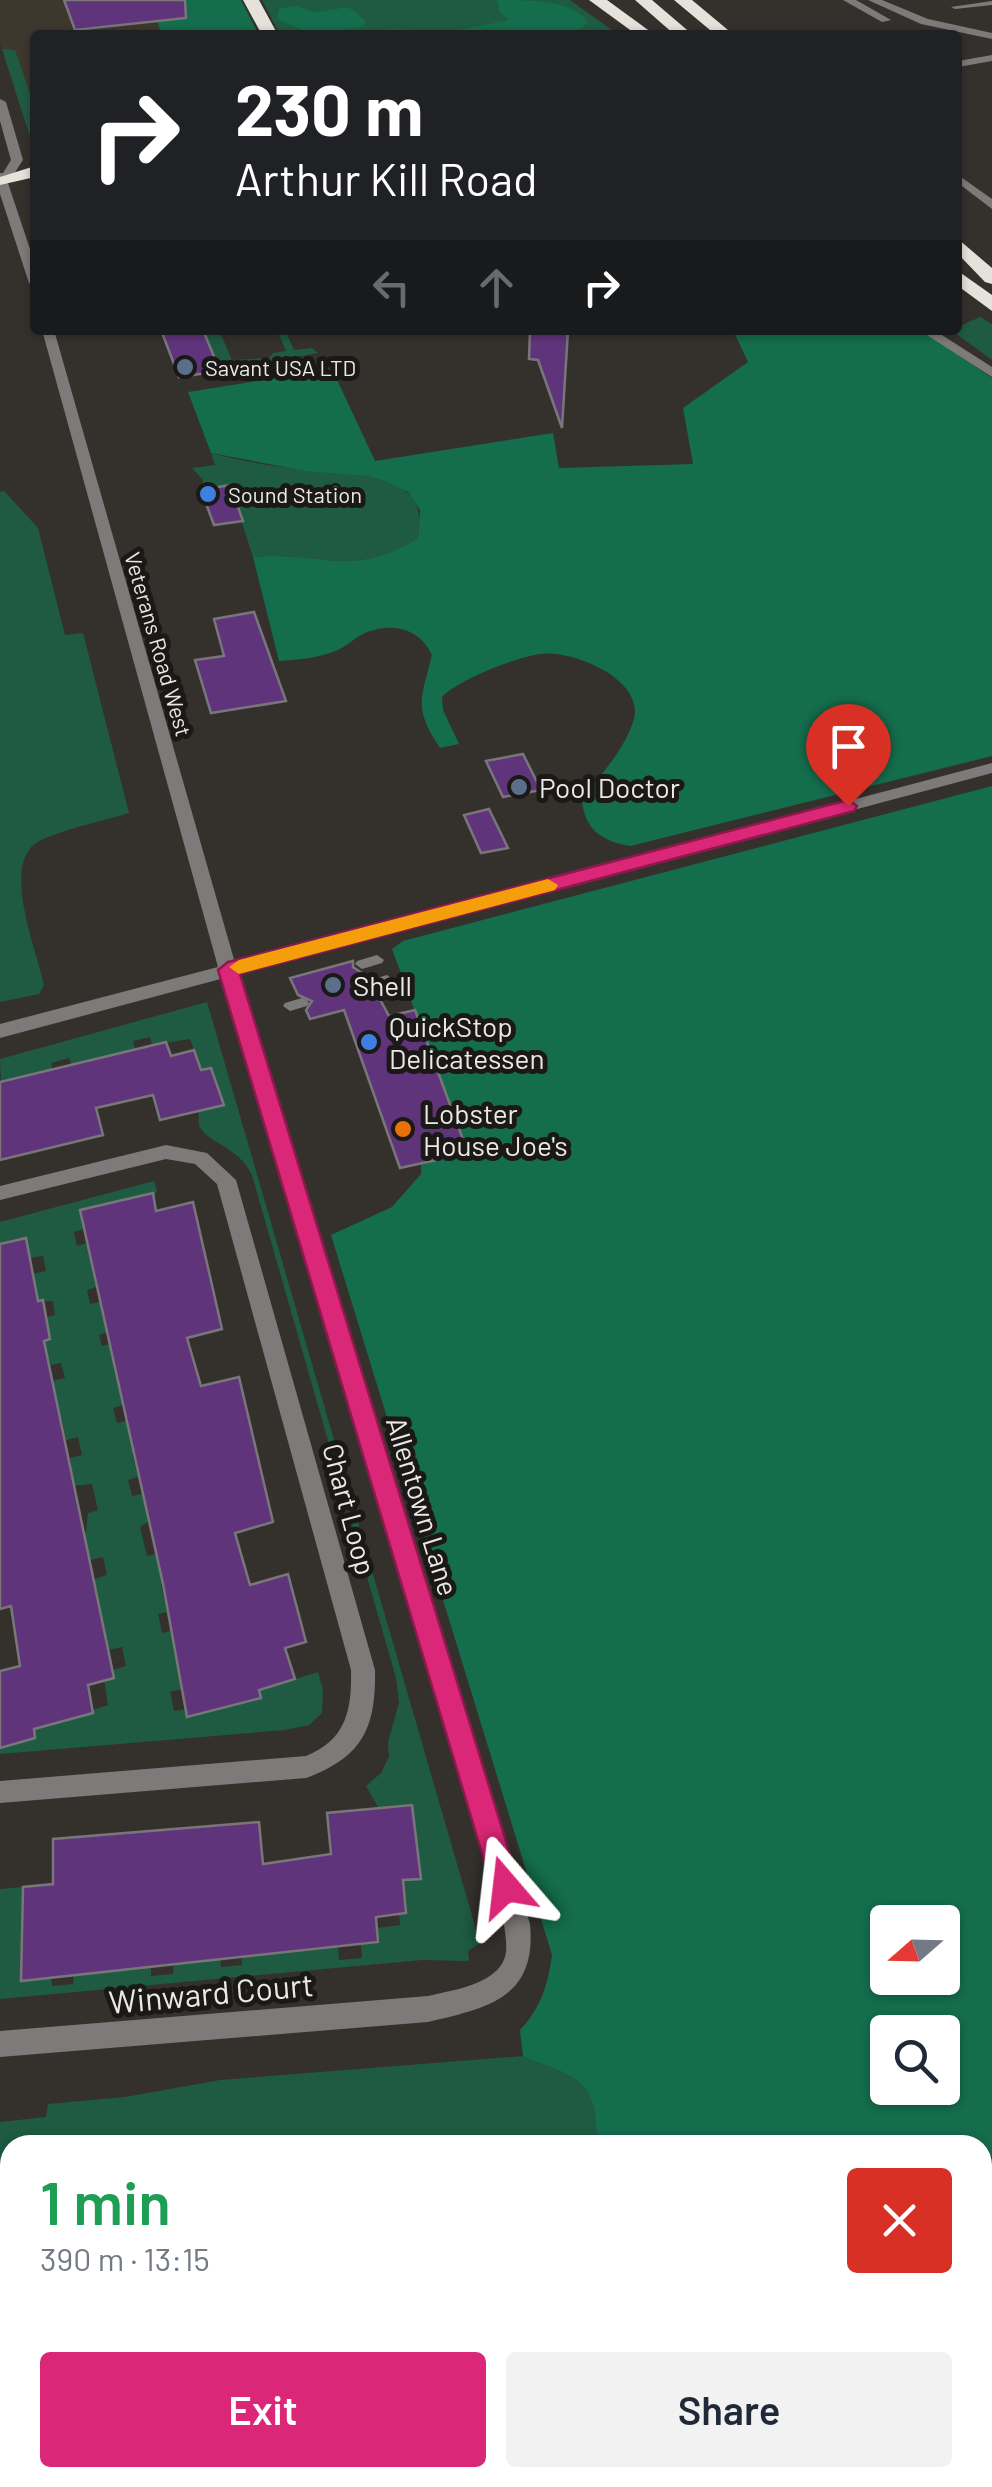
<!DOCTYPE html>
<meta charset="utf-8">
<style>
body{margin:0;font-family:Barlow,sans-serif;background:#f2f2f3;color:#1f2937;height:100vh;display:flex;flex-direction:column;font-size:38px;white-space:nowrap}
*{box-sizing:border-box;margin:0}
p{font-size:32px;color:#747a83}
.icon{flex:none;width:55px;height:55px;fill:none;stroke:currentColor;stroke-width:2;stroke-linecap:round;stroke-linejoin:round}
.map{position:relative;flex:1;overflow:hidden}
.details{position:absolute;left:0px;top:2135px;width:992px;height:352px;display:flex;flex-direction:column;background:#fff;border-radius:30px 30px 0 0;box-shadow:0 2px 8px #0004}
.details>*{flex:none}
.banner{position:absolute;left:30px;top:30px;width:932px;height:305px;border-radius:10px;box-shadow:0 2px 8px #0004;background:#202124;color:#fff;overflow:hidden}
.needle{width:65px;rotate:250deg}
.buttons{position:absolute;left:870px;top:1905px;display:grid;gap:20px}
.buttons a{display:grid;place-items:center;width:90px;height:90px;border-radius:10px;background:#fff;box-shadow:0 2px 8px #0004;font-size:50px}
.pin{position:absolute;display:grid;place-items:center;width:85px;height:85px;color:#fff;margin:-102px -42px;border-radius:50% 50% 50% 0;rotate:-45deg;box-shadow:0 0 10px #0007}
.pin .icon{rotate:45deg}
.me{position:absolute;width:110px;margin:-55px;rotate:343deg;stroke-linejoin:round;filter:drop-shadow(0 0 8px #0008)}
.turn{display:flex;align-items:center;gap:35px;height:210px;padding:0 40px;font-size:45px}
.turn .icon{width:130px;height:130px;stroke-width:2.5}
.turn b{display:block;font-size:70px;line-height:85px}
.lanes{display:flex;align-items:center;height:95px;padding:0 40px;background:#0003;justify-content:center;gap:50px;direction:ltr}
.lanes .off{opacity:.35}
.round{display:grid;place-items:center;flex:none;width:105px;height:105px;border-radius:10px;background:#f2f2f3}
.summary{display:flex;align-items:center;justify-content:space-between;height:170px;padding:0 40px}
h1{font-size:60px;font-weight:600;line-height:75px;color:#1e9e55}
.cta{display:flex;gap:20px;margin-top:auto;padding:20px 40px}
.cta a{flex:1;height:115px;border-radius:10px;background:#db2777;color:#fff;font-size:40px;font-weight:600;line-height:115px;text-align:center}
.cta a+a{background:#f2f2f3;color:#1f2937}
.map>svg:first-child{display:block}
.built{fill:#3d372d}
.green{fill:#1e5b42}
.forest{fill:#146d4c;fill-rule:evenodd}
.water{fill:#3483c0}
.building{fill:#60347b;stroke:#79767b;stroke-width:2.5}
.lines{fill:none;stroke-linecap:round;stroke-linejoin:round}
.service{fill:#7d7b79;fill-rule:evenodd}
.minor{fill:#7d7b79;fill-rule:evenodd}
.tertiary{fill:#7d7b79;fill-rule:evenodd}
.motorway{fill:#e5e1db;fill-rule:evenodd}
.route{fill:#db2777;stroke:#8e194d;stroke-width:2.5}
.slow{fill:#f59e0b}
.service-dot{fill:#5c6f8a;stroke:#1b1917;stroke-width:4}
.shop-dot{fill:#3f7fe0;stroke:#1b1917;stroke-width:4}
.food-dot{fill:#e8710a;stroke:#1b1917;stroke-width:4}
.labels{text-anchor:middle;dominant-baseline:central;stroke-width:10;stroke-linejoin:round;paint-order:stroke}
.far-poi-label{font-size:22px;fill:#ebe9e6;stroke:#1b1917;text-anchor:start}
.far-street-label{font-size:22px;fill:#ebe9e6;stroke:#1b1917}
.poi-label{font-size:28px;fill:#ebe9e6;stroke:#1b1917;text-anchor:start}
.street-label{font-size:28px;fill:#ebe9e6;stroke:#1b1917}
.near-street-label{font-size:32px;fill:#ebe9e6;stroke:#1b1917}
</style>
<div class="map">
<svg width="992" height="2487" viewBox="0 0 992 2487">
<rect width="100%" height="100%" fill="#34312d"/>
<polygon class="built" points="0,0 149,0 162,35 35,35 35,108 21,110 0,42"/>
<g class="green">
<polygon points="262,0 570,0 619,35 280,35"/>
<polygon points="2,49 15,50 35,108 35,152"/>
<polygon points="980,317 992,324 992,360 951,330"/>
<polygon points="203,330 219,330 232,360 269,358 273,353 286,351 277,330 285,330 294,350 312,348 318,353 220,371"/>
<path d="M211,453C241,461 272,466 304,470C336,475 383,468 409,494C422,507 419,521 418,538C349,580 322,550 253,557L230,486L201,489L203,480L192,468L215,465Z"/>
<path d="M4,491L38,528L65,635L83,633L129,813C100,822 66,828 39,841C0,863 36,947 44,985L39,994L0,1002V492Z"/>
<path d="M207,1002L480,1943L468,1951L469,1961L422,1960L0,1999V1889L23,1887L21,1980L51,1977L52,1986L73,1984L74,1974L151,1966V1976L173,1974L174,1964L220,1958L221,1967L242,1965V1955L338,1946L339,1960L362,1958L361,1944L378,1942L377,1928L400,1925L399,1914L406,1912L403,1880L421,1878L412,1806L378,1807L366,1786L381,1773L389,1757L388,1742L399,1703L396,1678L252,1175C237,1145 210,1145 200,1127C197,1122 200,1116 198,1111L224,1105L211,1068L201,1070L190,1039L152,1045L150,1037L133,1041L135,1049L116,1054L127,1093L72,1066L69,1058L51,1063L54,1076L1,1082L0,1059Z"/>
<polygon points="154,1181 157,1191 154,1197 152,1193 81,1210 84,1229 74,1232 77,1246 87,1243 97,1268 92,1269 96,1287 87,1290 90,1304 100,1302 101,1309 108,1307 107,1332 99,1335 102,1346 110,1344 191,1368 118,1385 123,1405 113,1408 117,1423 126,1421 129,1432 136,1431 141,1451 132,1454 138,1477 128,1480 132,1496 142,1494 143,1499 149,1498 154,1518 140,1527 147,1556 156,1554 161,1573 239,1563 161,1585 167,1612 158,1614 162,1633 170,1631 172,1638 179,1636 177,1662 182,1689 170,1692 174,1711 261,1698 259,1690 318,1672 323,1690 322,1713 309,1725 285,1730 0,1754 0,1748 35,1738 34,1729 108,1705 104,1680 114,1678 113,1670 126,1666 122,1647 108,1650 103,1621 32,1639 29,1625 99,1607 94,1579 107,1575 103,1557 90,1560 89,1554 84,1555 80,1533 86,1532 88,1513 98,1510 92,1484 70,1486 67,1465 71,1464 70,1458 82,1455 78,1437 66,1440 61,1416 10,1426 58,1407 53,1381 65,1378 61,1363 51,1365 49,1360 44,1360 40,1342 46,1317 55,1315 53,1301 32,1302 33,1274 46,1271 43,1256 30,1258 26,1239 0,1244 0,1222"/>
<path d="M523,2056C549,2070 584,2071 593,2105C597,2120 594,2131 601,2145H10V2244L0,2243V2122L46,2117L48,2104L125,2097L220,2080Z"/>
</g>
<g class="forest">
<polygon points="149,0 241,0 259,35 162,35"/>
<path d="M497,0C525,0 575,0 588,22L581,29L552,35H353L393,29L449,32L509,20L500,12Z"/>
<path d="M294,6C302,7 312,13 320,12C348,9 344,0 366,22L363,27L338,31V35H313L277,19L279,9Z"/>
<path d="M733,330H922L992,378V756L630,846C601,841 584,829 582,799C600,775 623,752 633,722C648,680 572,649 540,654C517,657 457,680 442,697L443,710L459,744L440,748C413,708 421,699 432,655C420,629 394,622 367,632C355,637 345,648 333,652C317,658 297,660 279,661L253,557C322,550 349,580 418,538L420,510L408,492L388,482L369,476L305,471L211,453L188,392L332,369L375,461L553,433L559,468L693,464L683,408L748,362Z"/>
<path d="M992,786V2156L983,2163L982,2145H601C594,2131 597,2120 593,2105C584,2071 549,2070 523,2056L520,2030C541,2008 548,1984 552,1955L331,1235L392,1207L421,1174V1163L467,1153L392,949L403,941ZM888,1922H942V1978H888ZM888,2032H942V2088H888Z"/>
</g>
<polygon class="water" points="983,2247 992,2272 992,2487 0,2487 0,2323 10,2312 10,2478 982,2478"/>
<g class="building">
<polygon points="64,0 185,0 186,18 75,30"/>
<polygon points="161,330 203,330 220,371 179,377"/>
<polygon points="530,330 568,330 562,428 538,360 529,359"/>
<polygon points="230,485 243,521 214,525 201,490"/>
<polygon points="254,612 286,701 211,713 195,660 224,656 214,619"/>
<polygon points="523,754 541,790 503,797 486,761"/>
<polygon points="489,809 508,848 481,853 464,815"/>
<polygon points="353,961 353,967 368,977 362,982 363,987 376,992 389,1016 415,1010 468,1153 400,1168 344,1010 310,1019 306,1010 312,1001 298,995 290,978"/>
<polygon points="166,1042 171,1056 194,1050 201,1070 211,1068 224,1105 160,1120 153,1095 96,1108 103,1135 0,1160 0,1082"/>
<polygon points="153,1193 156,1211 193,1202 222,1329 187,1338 201,1386 239,1377 273,1522 235,1533 250,1585 288,1574 306,1642 285,1648 295,1679 259,1690 261,1698 187,1717 163,1584 80,1210"/>
<polygon points="26,1238 38,1301 43,1300 50,1339 44,1341 114,1678 88,1685 93,1713 34,1729 35,1738 0,1748 0,1671 20,1666 11,1606 0,1609 0,1244"/>
<polygon points="412,1805 421,1879 403,1880 406,1913 376,1917 378,1942 21,1981 23,1887 53,1884 53,1839 259,1822 263,1864 331,1854 327,1813"/>
</g>
<g class="lines">
<g class="service">
<polygon points="992,1 992,5 955,9 951,7"/>
<polygon points="377,955 384,960 382,963 362,969 355,964 357,961"/>
<polygon points="387,975 394,980 392,983 372,989 365,984 367,981"/>
<polygon points="302,998 307,1000 309,1003 307,1006 290,1011 283,1006 285,1003"/>
</g>
<g class="minor">
<path d="M228,964L237,970L530,1924C537,1998 488,2008 428,2022L0,2057V2031L428,1996C452,1990 496,1985 505,1957C508,1947 505,1934 504,1924L219,970Z"/>
<path d="M166,1145L207,1153L236,1180L375,1670C376,1729 362,1757 306,1778L0,1803V1781L306,1756C346,1740 352,1710 351,1670L217,1184L195,1164L166,1159L0,1200V1186Z"/>
</g>
<g class="tertiary">
<polygon points="843,0 856,0 891,20 882,22"/>
<polygon points="868,0 882,0 928,19 992,33 992,39 921,24"/>
<polygon points="992,55 992,61 958,67 958,61"/>
<polygon points="0,99 6,102 23,160 8,183 35,264 35,287 29,283 0,194 0,173 3,173 11,160 0,121"/>
<polygon points="958,175 992,199 992,209 958,183"/>
<polygon points="42,330 54,330 235,963 992,763 992,773 0,1038 0,1024 218,967"/>
<polygon points="919,330 934,330 992,367 992,377"/>
</g>
<g class="motorway">
<polygon points="243,0 259,0 278,35 262,35"/>
<polygon points="589,0 607,0 655,35 637,35"/>
<polygon points="635,0 652,0 693,35 675,35"/>
<polygon points="674,0 692,0 734,35 716,35"/>
<polygon points="35,166 35,177 0,185 0,177"/>
<polygon points="958,239 992,268 992,284 985,282 958,254"/>
<polygon points="958,271 992,295 992,311 958,286"/>
</g>
</g>
<polygon class="route" points="848,800 857,806 854,811 240,974 520,1887 516,1897 506,1901 496,1897 492,1887 218,970 228,962"/>
<polygon class="slow" points="548,879 558,885 555,890 239,974 229,967 239,960"/>
<g class="service-dot">
<circle cx="185" cy="367" r="10"/>
<circle cx="519" cy="787" r="10"/>
<circle cx="333" cy="985" r="10"/>
</g>
<g class="shop-dot">
<circle cx="208" cy="494" r="10"/>
<circle cx="369" cy="1042" r="10"/>
</g>
<circle class="food-dot" cx="403" cy="1129" r="10"/>
<g class="labels">
<g class="far-poi-label">
<text x="205" y="367">Savant USA LTD</text>
<text x="228" y="494">Sound Station</text>
</g>
<g class="far-street-label">
<text transform="translate(159 644) rotate(74)">Veterans Road West</text>
</g>
<g class="poi-label">
<text x="539" y="787">Pool Doctor</text>
<text x="353" y="985">Shell</text>
<text x="389" y="1026">QuickStop<tspan x="389" dy="32">Delicatessen</tspan></text>
<text x="423" y="1113">Lobster<tspan x="423" dy="32">House Joe's</tspan></text>
</g>
<g class="street-label">
<text transform="translate(423 1506) rotate(73)">Allentown Lane</text>
<text transform="translate(350 1509) rotate(75)">Chart Loop</text>
</g>
<g class="near-street-label">
<text transform="translate(211 1992) rotate(-5)">Winward Court</text>
</g>
</g>
</svg>
<div class="buttons">
<a><svg class="needle" viewBox="-14 -14 28 28"><path d="M0-13l5 13h-10z" fill="#e53935"/><path d="M0 13l5-13h-10z" fill="#747a83"/></svg></a>
<a><svg class="icon" aria-label="search" viewBox="0 0 24 24"><circle cx="10" cy="10" r="6"/><path d="M15 15l6 6"/></svg></a>
</div>
<div class="pin" style="left:848px;top:806px;background:#d93025"><svg class="icon" aria-label="arrive" viewBox="0 0 24 24"><path d="M6 21V4h12l-3 4 3 4H6"/></svg></div>
<svg class="me" style="left:506px;top:1887px" viewBox="-20 -20 40 40"><path d="M0-17L14 15 0 8-14 15z" fill="#db2777" stroke="#fff" stroke-width="4"/></svg>
<div class="banner">
<div class="turn"><svg class="icon" aria-label="right" viewBox="0 0 24 24"><path d="M7 20v-9h11M14 6l5 5-5 5"/></svg><div><b>230 m</b>Arthur Kill Road</div></div>
<div class="lanes"><svg class="icon off" aria-label="left" viewBox="0 0 24 24"><path d="M17 20v-9H6M10 6l-5 5 5 5"/></svg><svg class="icon off" aria-label="ahead" viewBox="0 0 24 24"><path d="M12 20V5M6 11l6-6 6 6"/></svg><svg class="icon" aria-label="right" viewBox="0 0 24 24"><path d="M7 20v-9h11M14 6l5 5-5 5"/></svg></div>
</div>
<section class="details">
<div class="summary"><div><h1>1 min</h1><p>390 m · 13:15</p></div><a class="round" style="background:#d93025;color:#fff"><svg class="icon" aria-label="close" viewBox="0 0 24 24"><path d="M6 6l12 12M18 6L6 18"/></svg></a></div>
<div class="cta"><a>Exit</a><a>Share</a></div>
</section>
</div>
